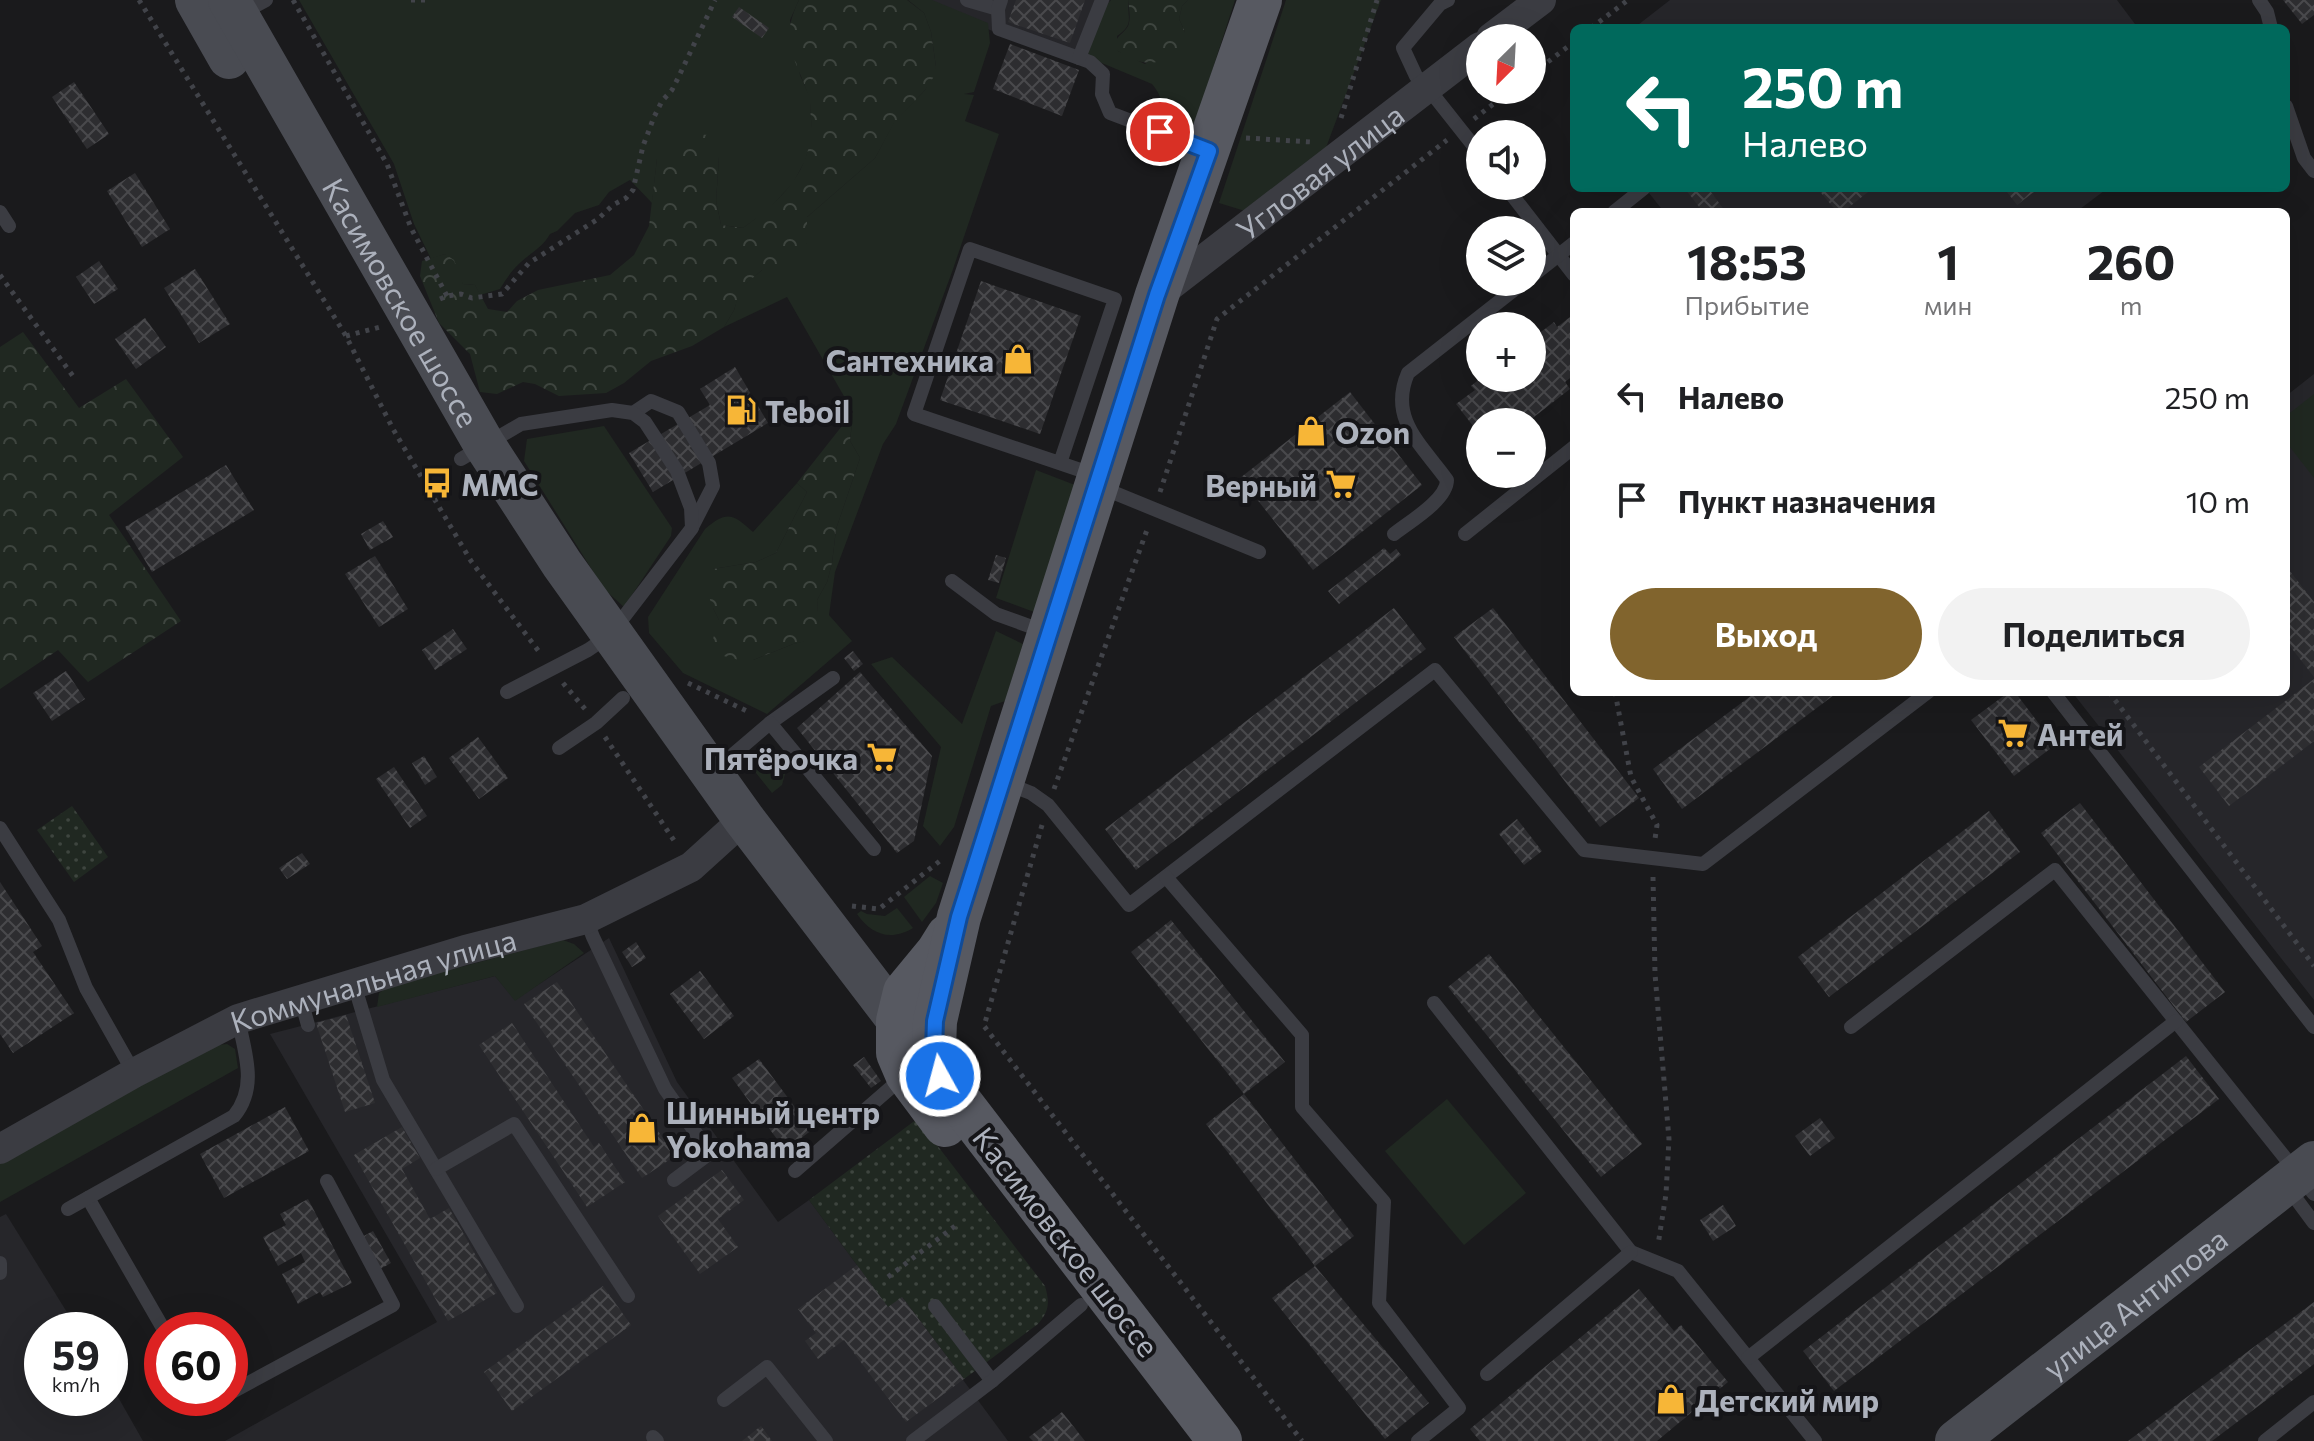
<!DOCTYPE html>
<html lang="ru">
<meta charset="utf-8">
<style>
body{margin:0;font-family:Commissioner,sans-serif;background:#f2f2f2;color:#202124;height:100vh;display:flex;flex-direction:column;font-size:30px;white-space:nowrap}
*{box-sizing:border-box;margin:0}
p{font-size:26px;color:#757577}
.icon{flex:none;width:44px;height:44px;fill:none;stroke:currentColor;stroke-width:2;stroke-linecap:round;stroke-linejoin:round}
.map{position:relative;flex:1;overflow:hidden}
.details{position:absolute;left:1570px;top:208px;width:720px;height:488px;display:flex;flex-direction:column;background:#fff;border-radius:12px;box-shadow:0 8px 32px #0002}
.details>*{flex:none}
.banner{position:absolute;left:1570px;top:24px;width:720px;height:168px;border-radius:12px;box-shadow:0 8px 32px #0002;background:#00695c;color:#fff;overflow:hidden}
.needle{width:52px;rotate:204deg}
.fabs{position:absolute;left:1466px;top:24px;display:grid;gap:16px}
.fabs a{display:grid;place-items:center;width:80px;height:80px;border-radius:50%;background:#fff;box-shadow:0 8px 32px #0002;font-size:40px}
.speed{position:absolute;left:24px;top:1312px;display:flex;gap:16px;font-size:40px;font-weight:700;text-align:center}
.speed>*{display:grid;place-content:center;width:104px;height:104px;border-radius:50%;background:#fff;box-shadow:0 8px 32px #0002;line-height:1}
.speed small{font-size:20px;font-weight:400}
.speed .limit{border:12px solid #d22;background:#fff;color:#111}
.pin{position:absolute;display:grid;place-items:center;width:68px;height:68px;color:#fff;margin:-34px;border:4px solid #fff;border-radius:50%;box-shadow:0 2px 8px #0007}
.me{position:absolute;width:88px;margin:-44px;rotate:353deg;stroke-linejoin:round;filter:drop-shadow(0 0 6px #0008)}
.turn{display:flex;align-items:center;gap:28px;height:168px;padding:0 40px;font-size:36px}
.turn .icon{width:104px;height:104px;stroke-width:2.5}
.turn b{display:block;font-size:56px;line-height:68px}
.eta{display:flex;justify-content:space-evenly;align-items:center;height:136px;text-align:center}
.eta b{font-size:48px;font-weight:700;line-height:56px}
.button{display:flex;gap:16px;margin-top:auto;padding:16px 40px}
.button a{flex:1;height:92px;border-radius:48px;background:#81642d;color:#fff;font-size:32px;font-weight:700;line-height:92px;text-align:center}
.button a+a{background:#f2f2f2;color:#202124}
ul{padding:0;list-style:none}
li{display:flex;align-items:center;gap:24px;height:104px;padding:0 40px}
li div{flex:1}
li b{display:block;font-size:30px}
li em{font-style:normal}
.map>svg:first-child{display:block}
.built{fill:#26262a}
.grass{fill:#202821}
.forest{fill:url(#forest-crowns)}
.park{fill:url(#park-dots)}
.building{fill:url(#building-cross-hatch)}
.lines{fill:none;stroke-linecap:round;stroke-linejoin:round}
.path{stroke:#414349;stroke-width:5;stroke-dasharray:4 6;stroke-linecap:butt}
.lane{stroke:#3b3c42;stroke-width:14}
.street{stroke:#3b3c42;stroke-width:30}
.secondary{stroke:#494b52;stroke-width:42}
.primary{stroke:#575961;stroke-width:44}
.route-casing{stroke:#114b97;stroke-width:20}
.route{stroke:#1a73e8;stroke-width:14}
.labels{text-anchor:middle;dominant-baseline:central;stroke-width:8;stroke-linejoin:round;paint-order:stroke}
.street-label{font-size:30px;fill:#acb1bc;stroke:#151518}
.poi-label{font-size:30px;font-weight:bold;fill:#acb1bc;stroke:#151518;text-anchor:start}
</style>
<div class="map">
<svg width="2314" height="1441" viewBox="0 0 2314 1441">
<defs>
<pattern id="forest-crowns" width="20" height="18" patternUnits="userSpaceOnUse" patternTransform="scale(2)"><rect width="20" height="18" fill="#202821"/><path d="M2 6a3 3 0 1 1 6 0M12 15a3 3 0 1 1 6 0" fill="none" stroke="#3e453f"/></pattern>
<pattern id="park-dots" width="8" height="8" patternUnits="userSpaceOnUse" patternTransform="scale(2)"><rect width="8" height="8" fill="#202821"/><path d="M2 2h.1M6 6h.1" fill="none" stroke="#3e453f" stroke-width="1.8" stroke-linecap="round"/></pattern>
<pattern id="building-cross-hatch" width="8" height="8" patternUnits="userSpaceOnUse" patternTransform="scale(2)"><rect width="8" height="8" fill="#2d2d30"/><path d="M0 0l8 8M0 8l8-8" fill="none" stroke="#49494c"/></pattern>
</defs>
<rect width="100%" height="100%" fill="#1a1a1c"/>
<g class="built">
<polygon points="920,0 1110,0 1086,66 974,24"/>
<polygon points="1670,0 2117,0 2138,28 1634,28"/>
<polygon points="1645,188 2108,188 2076,212 1664,212"/>
<polygon points="2314,374 2314,1000 2072,692 2286,692 2286,396"/>
<polygon points="609,938 677,1082 778,1222 809,1200 888,1307 902,1297 1008,1441 225,1441 437,1322 270,1034 495,976 515,1000"/>
<polygon points="6,1214 78,1330 42,1330 42,1398 110,1398 110,1383 143,1441 0,1441 0,1217"/>
</g>
<g class="grass">
<path d="M299,0H799L790,20L800,75L810,97L812,139L805,161L793,183L768,210L743,228L721,225L716,201L719,156L657,159L652,203L630,180L609,192L599,205L575,213L557,231L550,234C543,247 532,252 521,262C512,270 506,279 500,289L480,295L475,285L463,284L445,254L431,259L414,224L394,164Z"/>
<path d="M908,0H932L988,23L990,43L974,92L964,94L974,95L965,121L999,134L952,272L896,424L883,444L835,572L829,615L852,641L767,714L683,673L649,633L648,617L705,529C727,510 733,514 753,532L797,483L807,492L776,553L756,562L713,569V608L739,660H753L793,644L819,637L817,600L827,582L832,563L836,529L860,458L850,441L853,412L787,297L724,327L734,310L740,288L762,270L807,243V217L875,158L894,122L925,90L936,67L931,32L924,13Z"/>
<path d="M1111,0H1129C1126,18 1136,23 1117,36L1118,51L1145,64L1185,32L1179,19L1182,6L1188,0H1235L1195,124C1163,136 1168,101 1152,84L1085,56L1105,7Z"/>
<polygon points="1286,0 1381,0 1324,153 1245,211 1219,203"/>
<polygon points="2314,394 2314,478 2286,442 2286,416"/>
<polygon points="604,426 672,528 671,536 624,607 604,589 524,461 527,439"/>
<polygon points="1036,470 1075,485 1034,612 996,598"/>
<polygon points="996,631 1023,644 1005,701 991,706 954,827 940,846 923,826 941,747 871,664 892,657 962,724"/>
<polygon points="767,758 778,761 785,774 782,785 772,793 752,768 758,761"/>
<polygon points="930,876 943,883 936,903 922,922 904,897"/>
<path d="M897,908L913,928C890,942 871,934 857,914L861,911L867,914L885,916Z"/>
<polygon points="563,940 574,944 584,953 515,1001 495,976 377,1007 379,993 389,986"/>
<polygon points="227,1044 235,1049 238,1068 0,1202 0,1162 6,1156 218,1045"/>
<polygon points="1447,1099 1526,1193 1464,1245 1385,1151"/>
</g>
<g class="forest">
<path d="M799,0H907L924,13L931,32L936,67L935,75L925,90L894,123L875,158L807,217V243L793,267L762,270L741,288L734,310L724,327L692,346L651,361L624,383L606,393L559,396L535,384L523,382L497,394L480,392L470,354L439,323L420,276L422,261L445,254L454,260L463,284L475,285L488,309L507,312L517,301L538,290L610,275L634,255L649,226L657,159L682,134L713,135L719,156L716,201L721,225L743,228C783,199 814,170 811,118C810,110 811,101 808,94C794,54 779,42 799,0Z"/>
<path d="M1129,0H1188L1182,6L1179,19L1185,32C1173,70 1141,70 1113,47C1117,34 1128,31 1129,23C1131,16 1128,7 1129,0Z"/>
<polygon points="23,332 79,408 126,379 183,457 109,515 181,621 88,682 58,650 0,689 0,347"/>
<polygon points="853,412 850,441 860,458 836,529 832,563 827,582 817,600 820,638 793,644 753,660 739,660 716,654 712,642 719,620 713,608 705,585 713,569 756,562 776,553 807,492 797,483"/>
</g>
<g class="park">
<polygon points="72,806 108,857 74,882 37,830"/>
<path d="M917,1119L1045,1286C1050,1303 1049,1311 1038,1324L964,1379L903,1298L888,1307L809,1200Z"/>
</g>
<g class="building">
<polygon points="1016,0 1085,0 1070,43 1008,22"/>
<polygon points="2283,0 2314,0 2314,15 2302,24"/>
<polygon points="739,7 769,28 762,38 732,17"/>
<polygon points="1010,44 1079,70 1062,116 993,89"/>
<polygon points="74,82 109,134 87,149 52,97"/>
<polygon points="135,173 170,229 142,247 107,191"/>
<polygon points="1689,188 1708,188 1725,211 1703,212 1686,190"/>
<polygon points="1817,188 1873,188 1843,212 1837,212"/>
<polygon points="2004,188 2039,188 2017,205"/>
<polygon points="99,261 118,289 94,304 76,277"/>
<polygon points="195,269 230,324 199,343 164,288"/>
<polygon points="981,281 1081,316 1040,434 940,400"/>
<polygon points="1574,314 1574,375 1565,382 1570,389 1530,420 1524,414 1514,422 1480,422 1480,435 1456,404 1475,390 1471,386 1481,378 1532,378 1532,339 1554,322 1557,327"/>
<polygon points="145,318 166,347 136,369 115,339"/>
<polygon points="735,367 768,423 653,492 629,453 710,405 700,389"/>
<polygon points="1350,392 1422,485 1313,570 1240,478"/>
<polygon points="226,465 254,510 152,572 125,527"/>
<polygon points="383,521 393,537 370,550 361,534"/>
<polygon points="1384,548 1390,554 1396,549 1401,555 1339,604 1328,591"/>
<polygon points="996,555 1006,558 999,583 988,580"/>
<polygon points="375,556 408,609 379,627 345,574"/>
<polygon points="2286,566 2314,602 2314,677 2286,641"/>
<polygon points="1394,608 1426,649 1136,870 1105,829"/>
<polygon points="1493,608 1639,798 1600,827 1454,637"/>
<polygon points="453,629 467,649 435,670 422,650"/>
<polygon points="853,651 863,664 854,671 844,658"/>
<polygon points="66,671 85,699 52,721 33,693"/>
<polygon points="860,672 932,756 914,841 897,853 797,728"/>
<polygon points="2314,679 2314,741 2229,806 2199,767"/>
<polygon points="1756,692 1838,692 1682,809 1653,769"/>
<polygon points="2009,692 2015,692 2055,745 2014,776 1971,720"/>
<polygon points="478,737 508,778 479,799 449,758"/>
<polygon points="424,756 437,777 425,785 412,763"/>
<polygon points="394,767 427,816 410,828 376,779"/>
<polygon points="2080,803 2225,992 2186,1022 2041,833"/>
<polygon points="1989,811 2020,852 1829,997 1798,957"/>
<polygon points="1517,819 1542,851 1524,865 1499,834"/>
<polygon points="302,853 310,864 287,879 279,868"/>
<polygon points="0,882 42,946 33,952 74,1013 13,1053 0,1034"/>
<polygon points="1171,920 1285,1062 1244,1094 1131,952"/>
<polygon points="636,942 646,958 632,967 622,952"/>
<polygon points="1489,954 1642,1144 1601,1177 1448,987"/>
<polygon points="700,971 734,1016 704,1039 670,994"/>
<polygon points="557,982 675,1156 642,1178 524,1004"/>
<polygon points="346,1015 375,1103 345,1112 316,1023"/>
<polygon points="512,1023 594,1147 599,1143 625,1182 587,1207 479,1045"/>
<polygon points="2186,1056 2219,1099 1834,1391 1803,1351"/>
<polygon points="864,1057 881,1081 871,1088 853,1065"/>
<polygon points="759,1059 812,1130 785,1150 732,1078"/>
<polygon points="1244,1094 1354,1236 1315,1266 1206,1124"/>
<polygon points="285,1107 309,1151 224,1198 200,1154"/>
<polygon points="1820,1118 1835,1138 1810,1156 1795,1136"/>
<polygon points="402,1127 420,1158 402,1169 430,1219 449,1208 497,1293 448,1321 354,1155"/>
<polygon points="722,1170 744,1200 718,1219 738,1247 700,1274 658,1216"/>
<polygon points="308,1199 352,1283 323,1297 320,1292 298,1304 282,1274 305,1262 301,1253 278,1266 263,1237 286,1225 280,1214"/>
<polygon points="1723,1205 1736,1226 1713,1241 1700,1220"/>
<polygon points="373,1231 391,1263 380,1269 362,1237"/>
<polygon points="857,1265 888,1307 902,1297 964,1379 906,1422 844,1340 818,1359 805,1341 816,1333 798,1309"/>
<polygon points="1315,1266 1429,1403 1385,1439 1272,1298"/>
<polygon points="603,1286 631,1325 512,1411 484,1372"/>
<polygon points="1639,1289 1674,1331 1681,1325 1728,1382 1657,1441 1480,1441 1470,1429"/>
<polygon points="2314,1302 2314,1364 2212,1441 2128,1441"/>
<polygon points="1062,1412 1085,1441 1033,1441 1029,1437"/>
<polygon points="761,1426 772,1441 742,1441"/>
</g>
<g class="lines">
<g class="path">
<polyline points="139,0 346,336 393,429 471,561 540,653"/>
<polyline points="293,0 387,164 411,228 447,296"/>
<polyline points="411,0 425,0"/>
<polyline points="1591,28 1628,0"/>
<polyline points="1532,74 1574,42"/>
<polyline points="1341,118 1377,0"/>
<polyline points="1474,119 1511,90"/>
<polyline points="1246,138 1312,142"/>
<polyline points="0,275 75,379"/>
<polyline points="440,299 447,296 461,294 472,298 502,294 529,263 598,219 613,205 626,198 633,190 643,146 654,117 662,101 672,90 679,76 715,0"/>
<polyline points="346,336 380,327"/>
<polyline points="1160,492 1217,319 1447,140"/>
<polyline points="563,683 585,709"/>
<polyline points="688,683 751,713"/>
<polyline points="1615,692 1631,777 1657,825 1655,839"/>
<polyline points="2109,692 2314,966"/>
<polyline points="605,737 677,845"/>
<polyline points="1054,789 1148,527"/>
<polyline points="1042,825 984,1026 1302,1441"/>
<polyline points="1653,877 1655,974 1669,1139 1666,1194 1658,1245"/>
<polyline points="852,906 879,909 941,860"/>
<polyline points="888,1277 955,1226"/>
</g>
<g class="lane">
<polyline points="967,0 998,9"/>
<polyline points="1001,0 998,9 999,29 1090,62 1103,74 1102,94 1110,113 1205,149"/>
<polyline points="1448,0 1440,4 1403,48 1416,76 1427,87 1480,154"/>
<polyline points="2259,0 2267,12 2271,28"/>
<polyline points="242,13 266,0"/>
<polyline points="1079,58 1102,0"/>
<polyline points="2286,106 2304,158 2314,171"/>
<polyline points="1505,186 1574,275"/>
<polyline points="0,212 9,226"/>
<polyline points="1614,212 1644,188"/>
<polyline points="1532,276 1574,243"/>
<polyline points="633,413 651,401 678,412 709,463 713,486 692,527"/>
<polyline points="461,459 521,424 612,410 633,413 645,422 677,471 691,508 692,528 610,635 588,650 507,692"/>
<polyline points="1060,463 1115,299 970,249 914,414 1095,475"/>
<polyline points="1100,487 1259,552"/>
<path d="M1394,534C1409,522 1447,500 1447,480C1422,445 1388,419 1408,373L1524,282"/>
<polyline points="1465,534 1574,447"/>
<polyline points="952,581 996,614 1046,632"/>
<polyline points="2053,692 2314,1027"/>
<polyline points="770,723 833,678"/>
<polyline points="559,748 596,723 623,698"/>
<polyline points="715,770 770,723 874,849"/>
<polyline points="1008,784 1031,793 1048,805 1129,905 1435,670 1584,850 1703,864 1928,692"/>
<polyline points="0,828 59,920 86,988 134,1073"/>
<polyline points="1166,877 1302,1035 1302,1107 1384,1202 1379,1303 1459,1408 1418,1441"/>
<polyline points="586,919 593,937 665,1089 710,1153 674,1180"/>
<polyline points="354,984 383,1080 517,1306"/>
<polyline points="301,1000 308,1025"/>
<polyline points="1434,1003 1631,1252 1678,1271 1815,1441"/>
<polyline points="1851,1027 2055,870 2314,1194"/>
<polyline points="436,1169 514,1124 628,1296"/>
<polyline points="795,1171 903,1077"/>
<polyline points="2288,1188 2314,1223"/>
<polyline points="88,1198 164,1330"/>
<path d="M68,1209L234,1116C258,1087 245,1053 238,1019"/>
<polyline points="0,1263 0,1273"/>
<polyline points="935,1306 992,1381"/>
<polyline points="1748,1358 2176,1021"/>
<polyline points="1487,1374 1631,1252"/>
<polyline points="230,1393 393,1305 327,1181"/>
<polyline points="204,1398 208,1405 221,1398"/>
<polyline points="724,1400 767,1367 826,1441"/>
<polyline points="653,1437 657,1441"/>
<polyline points="913,1441 992,1381 1081,1305"/>
<polyline points="2265,1441 2314,1402"/>
</g>
<g class="street">
<polyline points="1491,38 1541,0"/>
<path id="s1" d="M1159,294L1480,47"/>
<path id="s2" d="M0,1149L134,1073L238,1019L465,950L586,919L691,867L744,819"/>
</g>
<g class="secondary">
<polyline points="196,0 229,58"/>
<path id="s3" d="M229,0L484,444L562,564L744,819L915,1043"/>
<path id="s4" d="M1956,1441L2314,1162"/>
</g>
<g class="primary">
<polyline points="945,1125 907,1074 898,1053 898,1021 905,992 938,952 948,936"/>
<polyline points="1220,1441 940,1076 934,1049 935,1021 959,917 1157,295 1260,0"/>
</g>
</g>
<g class="lines">
<g class="route-casing">
<polyline id="route" points="940,1076 934,1049 935,1021 959,917 1157,295 1209,151 1160,132"/>
</g>
<use href="#route" class="route"/>
</g>
<defs>
<g id="shop-bare" transform="scale(2.4)"><path d="M-5-2.5h2.3a2.7 3.5 0 0 1 5.4 0H5L5.5 6h-11ZM-1.5-2.5h3a1.5 2.3 0 0 0-3 0Z" fill="#f7b637" stroke="#151518" stroke-width="2.5" paint-order="stroke"/></g>
<g id="fuel-bare" transform="scale(2.4)"><path d="M-5.5-6h7V0h2V4h1.3V-2.5L3-4.5l.8-.8L6-3V5H2.5V1h-1V6h-7ZM-4.2-4.7v3.2H.2V-4.7Z" fill="#f7b637" stroke="#151518" stroke-width="2.5" paint-order="stroke"/></g>
<g id="bus-bare" transform="scale(2.4)"><path d="M-5-6H5V4H4V6H2V4H-2V6H-4V4H-5ZM-3.5-4V0h7V-4ZM-3.5 1.2v1.5H-2V1.2ZM2 1.2v1.5H3.5V1.2Z" fill="#f7b637" stroke="#151518" stroke-width="2.5" paint-order="stroke"/></g>
<g id="supermarket-bare" transform="scale(2.4)"><path d="M-6-5.5h2.5l.6 2H6L4.5 2H-2.5L-4.4-4H-6ZM-1.5 3.2a1.3 1.3 0 1 0 .1 0ZM3 3.2a1.3 1.3 0 1 0 .1 0Z" fill="#f7b637" stroke="#151518" stroke-width="2.5" paint-order="stroke"/></g>
</defs>
<g fill-rule="evenodd">
<use href="#shop-bare" x="1018" y="359"/>
<use href="#fuel-bare" x="741" y="410"/>
<use href="#shop-bare" x="1311" y="431"/>
<use href="#bus-bare" x="437" y="483"/>
<use href="#supermarket-bare" x="1341" y="484"/>
<use href="#supermarket-bare" x="2013" y="733"/>
<use href="#supermarket-bare" x="882" y="757"/>
<use href="#shop-bare" x="642" y="1128"/>
<use href="#shop-bare" x="1671" y="1399"/>
</g>
<g class="labels">
<g class="street-label">
<text stroke="none"><textPath href="#s1" startOffset="202">Угловая улица</textPath></text>
<text stroke="none"><textPath href="#s3" startOffset="348">Касимовское шоссе</textPath></text>
<text stroke="none"><textPath href="#s2" startOffset="412">Коммунальная улица</textPath></text>
<text transform="translate(1067 1241) rotate(52)">Касимовское шоссе</text>
<text stroke="none"><textPath href="#s4" startOffset="226">улица Антипова</textPath></text>
</g>
<g class="poi-label">
<text x="994" y="359" text-anchor="end">Сантехника</text>
<text x="765" y="410">Teboil</text>
<text x="1335" y="431">Ozon</text>
<text x="461" y="483">ММС</text>
<text x="1317" y="484" text-anchor="end">Верный</text>
<text x="2037" y="733">Антей</text>
<text x="858" y="757" text-anchor="end">Пятёрочка</text>
<text x="666" y="1111">Шинный центр<tspan x="666" dy="34">Yokohama</tspan></text>
<text x="1695" y="1399">Детский мир</text>
</g>
</g>
</svg>
<div class="fabs">
<a><svg class="needle" viewBox="-14 -14 28 28"><path d="M0-13l5 13h-10z" fill="#e53935"/><path d="M0 13l5-13h-10z" fill="#757577"/></svg></a>
<a><svg class="icon" aria-label="sound" viewBox="0 0 24 24"><path d="M4 9h4l5-4v14l-5-4H4zM17 9q2 3 0 6"/></svg></a>
<a><svg class="icon" aria-label="layers" viewBox="0 0 24 24"><path d="M12 4l9 5-9 5-9-5zM3 14l9 5 9-5"/></svg></a>
<a>+</a>
<a>−</a>
</div>
<div class="speed"><div>59<small>km/h</small></div><div class="limit">60</div></div>
<div class="pin" style="left:1160px;top:132px;background:#d93025"><svg class="icon" aria-label="arrive" viewBox="0 0 24 24"><path d="M6 21V4h12l-3 4 3 4H6"/></svg></div>
<svg class="me" style="left:940px;top:1076px" viewBox="-20 -20 40 40"><circle r="17" fill="#1a73e8" stroke="#fff" stroke-width="3"/><path d="M0-11L8 9 0 5-8 9z" fill="#fff"/></svg>
<div class="banner">
<div class="turn"><svg class="icon" aria-label="left" viewBox="0 0 24 24"><path d="M17 20v-9H6M10 6l-5 5 5 5"/></svg><div><b>250 m</b>Налево</div></div>
</div>
<section class="details">
<div class="eta">
<div><b>18:53</b><p>Прибытие</p></div>
<div><b>1</b><p>мин</p></div>
<div><b>260</b><p>m</p></div>
</div>
<ul>
<li><svg class="icon" aria-label="left" viewBox="0 0 24 24"><path d="M17 20v-9H6M10 6l-5 5 5 5"/></svg><div><b>Налево</b></div><em>250 m</em></li>
<li><svg class="icon" aria-label="arrive" viewBox="0 0 24 24"><path d="M6 21V4h12l-3 4 3 4H6"/></svg><div><b>Пункт назначения</b></div><em>10 m</em></li>
</ul>
<div class="button"><a>Выход</a><a>Поделиться</a></div>
</section>
</div>
